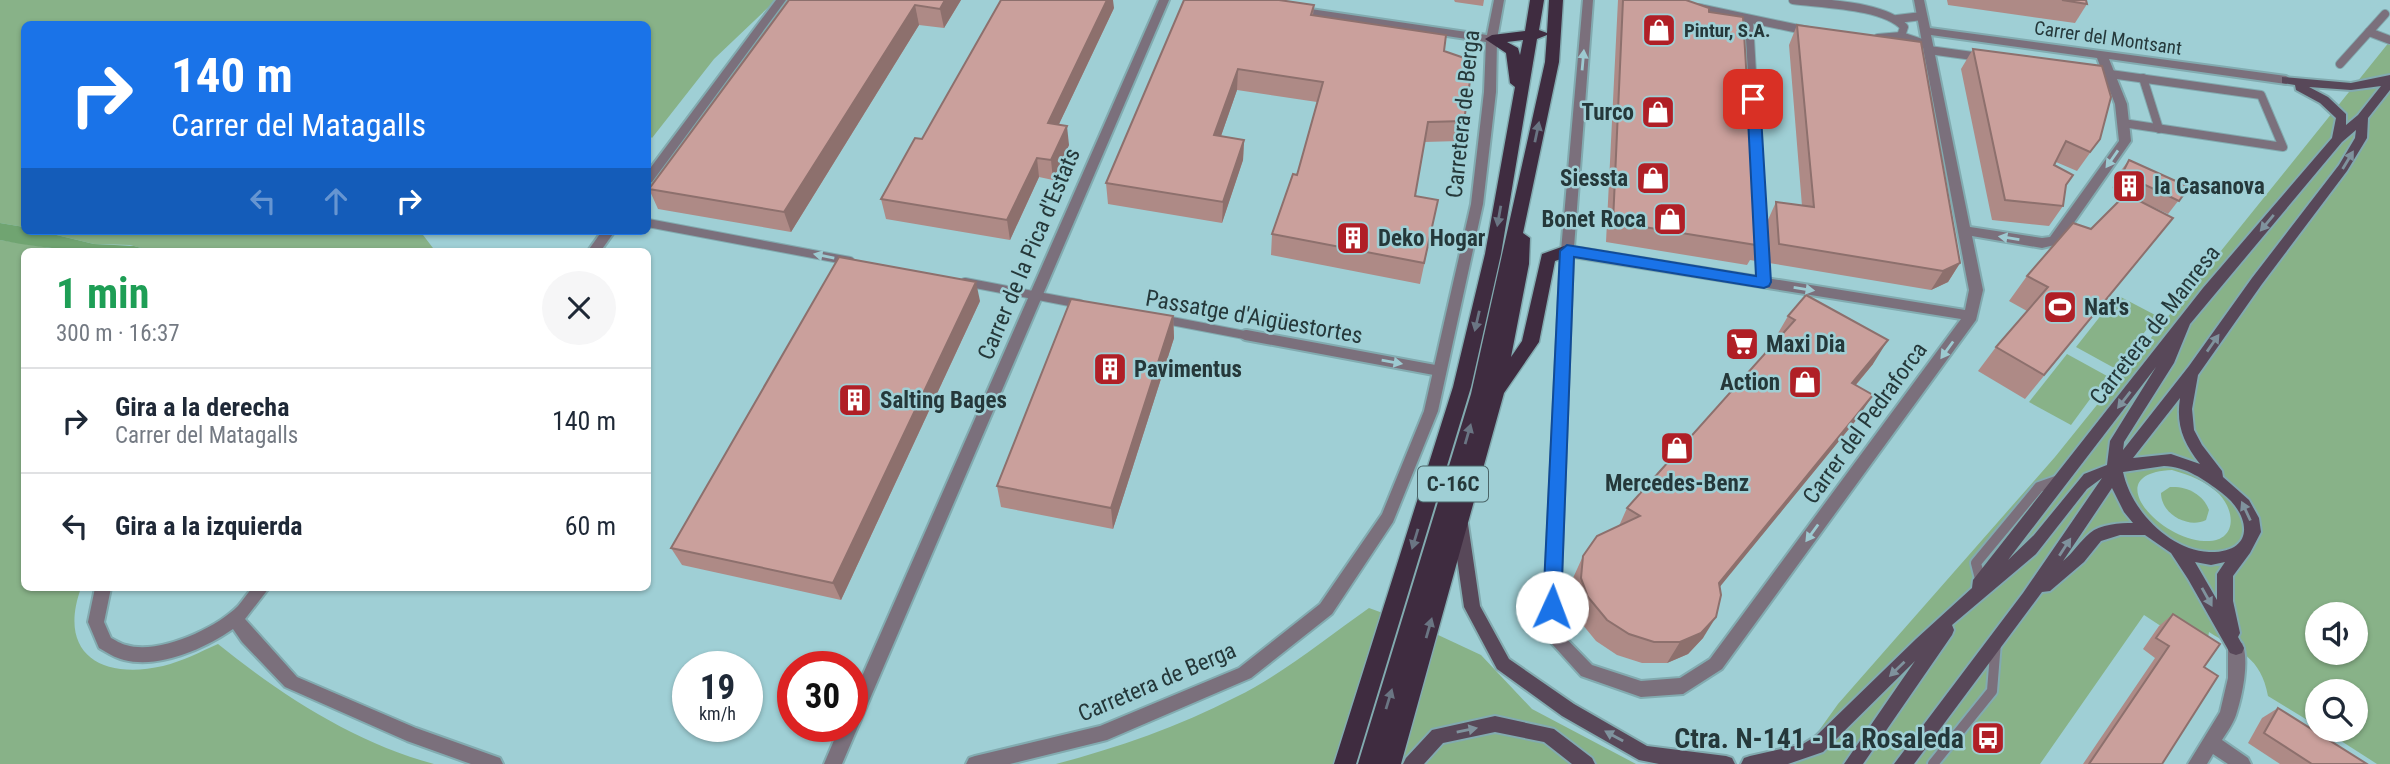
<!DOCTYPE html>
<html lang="es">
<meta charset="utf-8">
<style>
body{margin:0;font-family:"Roboto Condensed",sans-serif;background:#f6f6f7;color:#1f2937;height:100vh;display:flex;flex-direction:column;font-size:26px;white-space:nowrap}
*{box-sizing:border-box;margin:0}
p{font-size:23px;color:#747a83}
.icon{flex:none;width:38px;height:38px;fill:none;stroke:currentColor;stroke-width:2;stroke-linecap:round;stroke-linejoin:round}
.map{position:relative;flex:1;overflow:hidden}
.details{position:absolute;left:21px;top:248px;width:630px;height:343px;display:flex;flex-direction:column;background:#fff;border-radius:10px;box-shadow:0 2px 5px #0004}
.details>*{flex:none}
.top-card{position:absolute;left:21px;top:21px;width:630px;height:214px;border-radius:10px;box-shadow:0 2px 5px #0004;background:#1a73e8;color:#fff;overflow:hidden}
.buttons{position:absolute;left:2305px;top:602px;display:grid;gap:14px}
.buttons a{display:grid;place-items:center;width:63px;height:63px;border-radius:50%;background:#fff;box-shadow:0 2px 5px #0004;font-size:35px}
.speed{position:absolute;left:672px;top:651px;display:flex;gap:14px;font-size:35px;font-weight:700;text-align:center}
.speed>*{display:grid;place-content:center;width:91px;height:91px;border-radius:50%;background:#fff;box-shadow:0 2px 5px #0004;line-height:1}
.speed small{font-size:18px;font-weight:400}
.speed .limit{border:10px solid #d22;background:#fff;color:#111}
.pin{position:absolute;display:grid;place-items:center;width:60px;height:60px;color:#fff;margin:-30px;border-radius:14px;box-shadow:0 4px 10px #0006}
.me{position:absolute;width:77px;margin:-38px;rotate:2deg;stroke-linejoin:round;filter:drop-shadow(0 0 5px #0008)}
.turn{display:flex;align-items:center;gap:24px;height:147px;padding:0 35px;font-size:32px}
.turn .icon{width:91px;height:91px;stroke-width:2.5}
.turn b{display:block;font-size:49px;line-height:60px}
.lanes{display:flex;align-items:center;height:66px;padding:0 35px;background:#0003;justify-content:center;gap:35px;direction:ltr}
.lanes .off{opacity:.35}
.round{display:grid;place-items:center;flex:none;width:74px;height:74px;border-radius:37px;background:#f6f6f7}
.headline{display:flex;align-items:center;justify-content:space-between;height:119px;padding:0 35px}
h1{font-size:42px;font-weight:700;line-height:52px;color:#1e9e55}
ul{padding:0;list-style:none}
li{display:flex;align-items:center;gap:21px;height:105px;padding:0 35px;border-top:2px solid #e0e1e3}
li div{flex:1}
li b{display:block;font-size:26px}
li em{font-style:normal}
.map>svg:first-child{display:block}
.green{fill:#88b288;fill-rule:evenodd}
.forest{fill:#70a471}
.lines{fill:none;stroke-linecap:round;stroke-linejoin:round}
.lane-far1-casing{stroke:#82abb0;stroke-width:10}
.lane-casing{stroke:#82abb0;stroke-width:14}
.street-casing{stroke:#82abb0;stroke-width:4}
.secondary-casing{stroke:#82abb0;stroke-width:4}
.primary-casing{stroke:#82abb0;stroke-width:3}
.lane-far1{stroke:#7b707c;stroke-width:8}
.lane{stroke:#7b707c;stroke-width:10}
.street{fill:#7b707c;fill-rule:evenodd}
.secondary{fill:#584859;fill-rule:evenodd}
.primary{fill:#3f2c40;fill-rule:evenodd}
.wall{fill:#ae8a86}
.shaded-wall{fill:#8d706d}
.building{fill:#caa09c;stroke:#8d706d;stroke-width:2}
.oneway{fill:#9dcad1}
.oneway2{fill:#6a7583}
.oneway3{fill:#7f929d}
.route{fill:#1a73e8;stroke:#114b97;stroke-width:2}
.labels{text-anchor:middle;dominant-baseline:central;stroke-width:5;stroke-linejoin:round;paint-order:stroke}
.far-poi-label{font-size:19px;font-weight:bold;fill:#25383a;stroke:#9fcfd5;text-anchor:start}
.far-street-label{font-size:19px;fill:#25383a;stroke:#9fcfd5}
.shield{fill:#9fcfd5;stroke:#4a6568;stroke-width:2}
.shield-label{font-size:21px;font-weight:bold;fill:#25383a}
.poi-label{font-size:23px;font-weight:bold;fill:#25383a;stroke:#9fcfd5;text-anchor:start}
.street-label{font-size:23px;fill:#25383a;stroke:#9fcfd5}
.near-poi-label{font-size:28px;font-weight:bold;fill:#25383a;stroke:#9fcfd5;text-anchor:end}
</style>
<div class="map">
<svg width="2390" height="764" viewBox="0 0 2390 764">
<rect width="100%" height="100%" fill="#9fcfd5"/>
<g class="green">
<polygon points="0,0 776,0 714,59 652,138 648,134 648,24 24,24 24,227 0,223"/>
<path d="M2390,41V764H2377L2324,730H2356V691H2317V726L2268,696C2261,657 2239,651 2209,632L2205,655L2144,615L2040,764H1795L1838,704L2055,457ZM2172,470C2189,475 2206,481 2219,494C2237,513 2236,543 2204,541C2159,539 2098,473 2172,470ZM2317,614H2356V653H2317Z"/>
<polygon points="40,231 420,231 436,252 156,252 130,245 94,244"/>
<path d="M0,240L77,252H24V588H81C57,654 102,680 163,666C183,661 200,652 218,644C281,695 355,743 434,764H0Z"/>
<polygon points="2117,295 2157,316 2116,369 2076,347"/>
<polygon points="2067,354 2107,376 2071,425 2029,402"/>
<path d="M2170,487C2187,486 2203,494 2209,510L2206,520C2188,529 2161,514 2161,493Z"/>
<path d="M1369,608L1421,627L1481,655L1532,709L1636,764H1056C1117,748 1180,726 1236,697C1283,674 1326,638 1369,608Z"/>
</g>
<path class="forest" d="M0,223L24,227V231H40L94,244L134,246L156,252C103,252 52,251 0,240Z"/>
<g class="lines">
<g class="lane-far1-casing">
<g id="lane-far1">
<path d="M1793,0C1823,4 1885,5 1904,27L1901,36L1878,38"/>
<polyline points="1699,8 1808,31"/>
<polyline points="1897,19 1922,16"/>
<polyline points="1749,21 1760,212"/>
<polyline points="2369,32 2390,40"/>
<polyline points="1901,36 1928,45"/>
<polyline points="1929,50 1980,57"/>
<polyline points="2340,64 2385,14"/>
<polyline points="2103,73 2261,95 2283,147 2123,123"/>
<polyline points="2143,78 2159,129"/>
<polyline points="648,223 850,261"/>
<polyline points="1761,238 1764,283"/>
<polyline points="965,282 1080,304"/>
<polyline points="1161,319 1255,337"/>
</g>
</g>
<g class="lane-casing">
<g id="lane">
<polyline points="1246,335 1440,371"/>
<polyline points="1981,583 1976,563 2039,487 2059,480"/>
<polyline points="1933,764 1992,691 1996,642"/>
</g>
</g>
<g class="street-casing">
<g id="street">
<polygon points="776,0 786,0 652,182 648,183 648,171"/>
<polygon points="1159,0 1169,0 842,764 824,764 840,726 852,726 852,699"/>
<polygon points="1494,0 1504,0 1497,39 1496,92 1483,204 1438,411 1393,522 1332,614 1251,678 1107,740 1010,764 966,764 969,758 975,756 1100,726 1239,668 1320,604 1382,514 1424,411 1471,204 1484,92 1486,42 1297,13 1292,10 1297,7 1487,35"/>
<path d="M1583,0H1593L1574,247L1965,310L1969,290L1914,0H1924L1930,28L2286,76L2292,80L2286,84L2109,59L2127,104L2131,141L2059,244L2042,248L1972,236L1983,290L1976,320L1722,669L1683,694L1641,697L1581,676L1543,634L1561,251ZM1931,35L2097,58L2115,104L2119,141L2050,237L2042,238L1970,227ZM1573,257L1961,319L1710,659L1680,678L1641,681L1592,665L1559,631Z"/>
<polygon points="602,231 615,231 600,252 587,252"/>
<path d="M95,588H111L104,622L111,638C115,640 121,644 126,645C158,655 215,629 238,606C243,600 247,594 252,588H269L245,619L297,677L416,728L500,758L503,764H471L407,741L285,687L242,642L233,629C204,649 159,669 124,660C115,658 106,652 99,648L88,622Z"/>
<path d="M2236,641L2242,643C2250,660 2242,697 2236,715C2233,724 2227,732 2222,740L2248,758L2251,764H2228L2213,754L2207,764H2188L2220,712L2228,678V648L2230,643Z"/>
</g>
</g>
<g class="secondary-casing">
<g id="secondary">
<path d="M2390,75V90L2368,118L2367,138L2347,171L2262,284L2198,375L2192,409L2194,430L2202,445L2222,471L2223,477L2249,500L2259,518L2261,532L2250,553L2233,576V601L2240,633L2238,637L2244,648L2242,653L2236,655L2230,653L2188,579L2171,553L2145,535H2120L2101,541L2084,562L2050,591L2042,592L1914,764H1894L2023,593L2102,478L2087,489L2036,554L1952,625L1954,630L1952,635L1863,764H1844L1915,661L1823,752L1788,764H1741L1744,758L1750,756L1803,744L1816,736L1916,639L1972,588L1973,580L2203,288L2332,138L2336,118L2320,103L2296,90L2295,85L2282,83V77L2351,83ZM2381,86L2358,115L2346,125V114L2328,97L2309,87L2351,90ZM2356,130L2355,138L2339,165L2252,278L2189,366L2123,450L2124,442L2174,363L2190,324L2342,142ZM2156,367L2110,441L2107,465L2084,474L2034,535L2008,560ZM2180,398C2176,425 2183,442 2200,464L2171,454L2133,458ZM2164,466C2185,466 2205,480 2222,493C2251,515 2256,553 2209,552C2169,550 2131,510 2123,472ZM2112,488L2124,512L2133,523C2120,523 2100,524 2090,533C2080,541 2073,553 2063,561ZM2195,562L2211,565L2225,562L2217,574V600Z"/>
<polygon points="1460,518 1465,519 1468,524 1480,606 1509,659 1574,704 1647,746 1726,756 1732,758 1735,764 1659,764 1639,760 1562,716 1497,669 1464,607 1452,524 1455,519"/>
<polygon points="1495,716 1554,729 1592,758 1595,764 1572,764 1544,742 1495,732 1443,743 1424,764 1403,764 1406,758 1432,730"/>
</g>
</g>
<g class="primary-casing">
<path id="primary" d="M1530,0H1544L1539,30L1547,33L1549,0H1563L1559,62L1523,233L1530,238L1529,264L1511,357L1522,341L1542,254L1567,245L1575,251L1573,255L1555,261L1539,342L1504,393L1401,764H1358L1471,394L1545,62L1547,35L1537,39L1501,254L1471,387L1356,764H1334L1453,387L1485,254L1515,87L1510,83L1506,53L1485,39L1492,35L1525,31ZM1523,40L1520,55L1518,48L1507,42Z"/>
</g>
<use href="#lane-far1" class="lane-far1"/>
<use href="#lane" class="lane"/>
<use href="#street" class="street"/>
<use href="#secondary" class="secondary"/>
<use href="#primary" class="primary"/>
</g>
<g class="wall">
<polygon points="789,0 961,0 944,28 919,25 791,232 658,209 649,189"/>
<polygon points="1184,0 1314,5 1313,15 1444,51 1464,121 1459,141 1424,142 1415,196 1438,200 1420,284 1271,255 1272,234 1297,175 1317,102 1237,90 1221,136 1244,140 1243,160 1222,223 1108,204 1106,183"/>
<polygon points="1454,0 1484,0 1483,6 1455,2"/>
<polygon points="1618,0 1686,0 1709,12 1754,198 1766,241 1756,261 1750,260 1747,265 1606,242"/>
<polygon points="1947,0 2086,0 2087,4 2075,23 1948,5"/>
<polygon points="1114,8 1059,124 1069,145 1053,180 1039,177 1010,240 886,219 881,199 922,139"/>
<polygon points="1797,25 1960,263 1948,282 1931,290 1769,263 1767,222 1776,202 1802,206 1789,45"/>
<polygon points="1973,49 2100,139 2077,171 2056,162 2054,165 2066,186 2063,206 2049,226 1992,220 1961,69"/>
<polygon points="2129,160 2189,187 2168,214 2112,188 2119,173"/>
<polygon points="2173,218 2025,399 1978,371 1996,347 2027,311 2009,301 2027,276 2091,229"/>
<polygon points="980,301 841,600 682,565 671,548"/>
<polygon points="1173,316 1174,338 1113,529 1001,507 997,486"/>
<polygon points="1788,316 1873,364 1856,385 1857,419 1719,587 1703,638 1688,654 1667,663 1642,663 1617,655 1596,641 1578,619 1571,600 1573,578 1583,556 1619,526 1627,508 1776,341 1774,340"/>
<polygon points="2173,614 2162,764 2083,764 2155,658 2143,649 2159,626"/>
<polygon points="2278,708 2367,764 2280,764 2248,743 2262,718"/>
</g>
<g class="shaded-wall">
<polygon points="945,0 961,0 944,28 940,9"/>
<polygon points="1107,0 1113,0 1114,8 1050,143 1048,123"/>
<polygon points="915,5 919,25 791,232 784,212"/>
<polygon points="1238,69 1237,90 1214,156 1214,135"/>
<polygon points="1067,126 1069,145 1053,180 1051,160"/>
<polygon points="1244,140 1243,160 1222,223 1223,202"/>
<polygon points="1037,158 1039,177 1010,240 1007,220"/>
<polygon points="1960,263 1948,282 1931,290 1943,271"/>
<polygon points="976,282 980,301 841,600 833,583"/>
<polygon points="1173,316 1174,338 1113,529 1111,508"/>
<polygon points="1888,340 1873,364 1837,407 1852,383"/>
<polygon points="1873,395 1857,419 1705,605 1719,583"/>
<polygon points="1716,617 1703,638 1688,654 1667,663 1680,642"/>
</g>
<g class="building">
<polygon points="789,0 945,0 940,9 915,5 784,212 649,189"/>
<polygon points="1001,0 1107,0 1048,123 1067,126 1051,160 1037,158 1007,220 881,199 915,138 922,139"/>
<polygon points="1184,0 1279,0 1314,5 1311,15 1446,35 1444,51 1473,61 1464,121 1428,122 1415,196 1438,200 1424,263 1272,234 1293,174 1297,175 1323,82 1238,69 1214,135 1244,140 1223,202 1106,183"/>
<polygon points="1623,0 1686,0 1709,8 1709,12 1743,17 1754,198 1763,200 1766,241 1756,239 1756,245 1613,222"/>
<polygon points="2062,0 2086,0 2087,4"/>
<polygon points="1797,25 1921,42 1960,263 1943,271 1779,244 1776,202 1814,207"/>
<polygon points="1973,49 2102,66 2111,97 2100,139 2090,152 2066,141 2054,165 2073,175 2066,185 2063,206 2005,200"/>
<polygon points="2129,160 2189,187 2179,201 2122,174"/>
<polygon points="2126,194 2173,218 2044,375 1996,347 2048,287 2027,276 2073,223 2091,229"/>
<polygon points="839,257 976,282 833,583 671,548"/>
<polygon points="1806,295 1888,340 1852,383 1873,395 1719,583 1721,595 1716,617 1701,633 1680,642 1654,642 1629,634 1607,620 1588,597 1581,578 1583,556 1597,536 1640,516 1627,508 1795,320 1788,316"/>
<polygon points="1071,299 1173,316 1111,508 997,486"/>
<polygon points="2173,614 2220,644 2204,667 2218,676 2162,764 2089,764 2169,646 2156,638"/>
<polygon points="2278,708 2367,764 2312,764 2264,733"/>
</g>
<defs><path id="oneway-solid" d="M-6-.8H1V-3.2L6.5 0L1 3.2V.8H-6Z" transform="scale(1.75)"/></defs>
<g class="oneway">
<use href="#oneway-solid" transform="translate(1583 60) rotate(-85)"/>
<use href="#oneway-solid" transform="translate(2112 159) rotate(125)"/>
<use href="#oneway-solid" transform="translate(2009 238) rotate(-171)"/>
<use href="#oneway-solid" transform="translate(824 256) rotate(-169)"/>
<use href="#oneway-solid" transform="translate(1804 289) rotate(9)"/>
<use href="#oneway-solid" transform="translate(1947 350) rotate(126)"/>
<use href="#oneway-solid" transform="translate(1392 362) rotate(10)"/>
<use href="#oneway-solid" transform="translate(1812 533) rotate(126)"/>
</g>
<g class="oneway2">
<use href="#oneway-solid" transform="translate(1537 132) rotate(-78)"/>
<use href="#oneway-solid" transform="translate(1499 216) rotate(100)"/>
<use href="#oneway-solid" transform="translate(1477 321) rotate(103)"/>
<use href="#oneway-solid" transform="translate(1468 434) rotate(-74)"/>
<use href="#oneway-solid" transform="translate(1415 539) rotate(107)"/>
<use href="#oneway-solid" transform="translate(1429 628) rotate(-74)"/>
<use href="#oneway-solid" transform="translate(1389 699) rotate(-73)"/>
</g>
<g class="oneway3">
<use href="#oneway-solid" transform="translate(2348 160) rotate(-59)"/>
<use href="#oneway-solid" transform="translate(2267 223) rotate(130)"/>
<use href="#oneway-solid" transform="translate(2213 343) rotate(-55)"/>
<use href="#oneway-solid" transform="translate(2124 400) rotate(128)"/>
<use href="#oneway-solid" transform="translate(2246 511) rotate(-115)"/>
<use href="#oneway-solid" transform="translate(2065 547) rotate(-57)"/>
<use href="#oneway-solid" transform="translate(2207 597) rotate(61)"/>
<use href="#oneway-solid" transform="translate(1897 669) rotate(136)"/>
<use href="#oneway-solid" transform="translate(1467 730) rotate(-11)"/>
<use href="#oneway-solid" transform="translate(1614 736) rotate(-151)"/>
</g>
<polygon class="route" points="1753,95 1760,99 1771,282 1769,286 1764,288 1574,257 1561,607 1559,612 1552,615 1546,612 1543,607 1560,251 1567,245 1756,276 1747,99"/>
<defs>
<g id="shop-square" transform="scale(1.75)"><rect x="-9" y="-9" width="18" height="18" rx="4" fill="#b01f26" stroke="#9fcfd5"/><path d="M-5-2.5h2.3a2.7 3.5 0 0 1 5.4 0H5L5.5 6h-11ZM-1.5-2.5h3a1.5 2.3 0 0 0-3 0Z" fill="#fff"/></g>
<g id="building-square" transform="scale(1.75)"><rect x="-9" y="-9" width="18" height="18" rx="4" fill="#b01f26" stroke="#9fcfd5"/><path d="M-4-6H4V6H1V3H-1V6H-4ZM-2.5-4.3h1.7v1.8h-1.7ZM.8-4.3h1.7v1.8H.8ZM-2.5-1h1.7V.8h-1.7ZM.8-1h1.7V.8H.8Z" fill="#fff"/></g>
<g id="stadium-square" transform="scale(1.75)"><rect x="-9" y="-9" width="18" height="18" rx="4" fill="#b01f26" stroke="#9fcfd5"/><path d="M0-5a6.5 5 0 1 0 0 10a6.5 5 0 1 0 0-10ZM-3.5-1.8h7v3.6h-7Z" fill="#fff"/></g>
<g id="supermarket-square" transform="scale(1.75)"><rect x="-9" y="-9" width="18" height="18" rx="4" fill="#b01f26" stroke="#9fcfd5"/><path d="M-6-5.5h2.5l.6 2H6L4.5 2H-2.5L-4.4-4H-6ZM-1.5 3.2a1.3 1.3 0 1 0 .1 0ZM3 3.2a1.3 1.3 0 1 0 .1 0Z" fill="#fff"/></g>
<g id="bus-square" transform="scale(1.75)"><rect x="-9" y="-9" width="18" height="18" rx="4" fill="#b01f26" stroke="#9fcfd5"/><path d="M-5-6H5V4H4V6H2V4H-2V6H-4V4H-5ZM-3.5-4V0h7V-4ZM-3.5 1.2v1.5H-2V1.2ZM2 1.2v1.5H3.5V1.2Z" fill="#fff"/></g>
</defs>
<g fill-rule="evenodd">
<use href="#shop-square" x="1659" y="30"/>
<use href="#shop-square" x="1658" y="112"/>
<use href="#shop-square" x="1653" y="178"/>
<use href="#building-square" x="2129" y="186"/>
<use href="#shop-square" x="1670" y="219"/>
<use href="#building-square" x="1353" y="238"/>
<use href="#stadium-square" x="2060" y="307"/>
<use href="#supermarket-square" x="1742" y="344"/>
<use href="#building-square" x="1110" y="369"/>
<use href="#shop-square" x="1805" y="382"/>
<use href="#building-square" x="855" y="400"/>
<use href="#shop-square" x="1677" y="448"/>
<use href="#bus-square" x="1988" y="738"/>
</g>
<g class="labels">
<g class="far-poi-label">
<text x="1684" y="30">Pintur, S.A.</text>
</g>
<g class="far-street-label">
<text transform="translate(2108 38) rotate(8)">Carrer del Montsant</text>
</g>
<rect class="shield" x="1418" y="466.5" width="70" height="35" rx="5"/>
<g class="shield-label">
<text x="1453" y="484">C-16C</text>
</g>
<g class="poi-label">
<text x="1634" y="112" text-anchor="end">Turco</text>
<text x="1628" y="178" text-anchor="end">Siessta</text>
<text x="2154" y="186">la Casanova</text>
<text x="1646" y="219" text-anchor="end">Bonet Roca</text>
<text x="1378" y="238">Deko Hogar</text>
<text x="2084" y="307">Nat's</text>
<text x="1766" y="344">Maxi Dia</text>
<text x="1134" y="369">Pavimentus</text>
<text x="1780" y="382" text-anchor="end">Action</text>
<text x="880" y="400">Salting Bages</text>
<text x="1677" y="483" text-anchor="middle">Mercedes-Benz</text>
</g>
<g class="street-label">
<text transform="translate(1463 114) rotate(-84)">Carretera de Berga</text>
<text transform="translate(1029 254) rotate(-67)">Carrer de la Pica d'Estats</text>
<text transform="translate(1254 317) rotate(10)">Passatge d'Aigüestortes</text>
<text transform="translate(2155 325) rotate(-52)">Carretera de Manresa</text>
<text transform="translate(1865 423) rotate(-54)">Carrer del Pedraforca</text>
<text transform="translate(1157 682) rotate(-23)">Carretera de Berga</text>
</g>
<g class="near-poi-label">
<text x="1964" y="738">Ctra. N-141 - La Rosaleda</text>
</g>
</g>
</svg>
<div class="buttons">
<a><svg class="icon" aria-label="sound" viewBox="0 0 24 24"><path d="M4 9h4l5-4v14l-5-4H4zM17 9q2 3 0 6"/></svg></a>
<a><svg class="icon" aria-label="search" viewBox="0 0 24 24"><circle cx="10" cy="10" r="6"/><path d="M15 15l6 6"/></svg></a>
</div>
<div class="speed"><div>19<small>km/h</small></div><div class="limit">30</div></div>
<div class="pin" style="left:1753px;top:99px;background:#d93025"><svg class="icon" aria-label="arrive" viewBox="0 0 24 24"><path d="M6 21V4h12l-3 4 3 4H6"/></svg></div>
<svg class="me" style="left:1552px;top:607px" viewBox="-20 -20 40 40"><circle r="19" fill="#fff"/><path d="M0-13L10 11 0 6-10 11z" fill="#1a73e8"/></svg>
<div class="top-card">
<div class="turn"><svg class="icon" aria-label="right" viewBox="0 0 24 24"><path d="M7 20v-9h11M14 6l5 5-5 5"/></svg><div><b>140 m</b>Carrer del Matagalls</div></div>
<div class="lanes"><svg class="icon off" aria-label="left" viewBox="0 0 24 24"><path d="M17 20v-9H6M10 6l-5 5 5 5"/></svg><svg class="icon off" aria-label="ahead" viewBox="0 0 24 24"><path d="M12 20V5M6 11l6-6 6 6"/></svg><svg class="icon" aria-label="right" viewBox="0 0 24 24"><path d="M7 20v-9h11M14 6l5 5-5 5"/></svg></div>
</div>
<section class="details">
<div class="headline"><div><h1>1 min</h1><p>300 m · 16:37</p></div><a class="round"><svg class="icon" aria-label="close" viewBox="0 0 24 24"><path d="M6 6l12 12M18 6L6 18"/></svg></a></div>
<ul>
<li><svg class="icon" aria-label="right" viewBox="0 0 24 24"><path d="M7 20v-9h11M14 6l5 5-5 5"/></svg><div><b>Gira a la derecha</b><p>Carrer del Matagalls</p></div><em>140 m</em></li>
<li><svg class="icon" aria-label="left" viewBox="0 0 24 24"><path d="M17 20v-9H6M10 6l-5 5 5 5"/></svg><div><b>Gira a la izquierda</b></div><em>60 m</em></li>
</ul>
</section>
</div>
